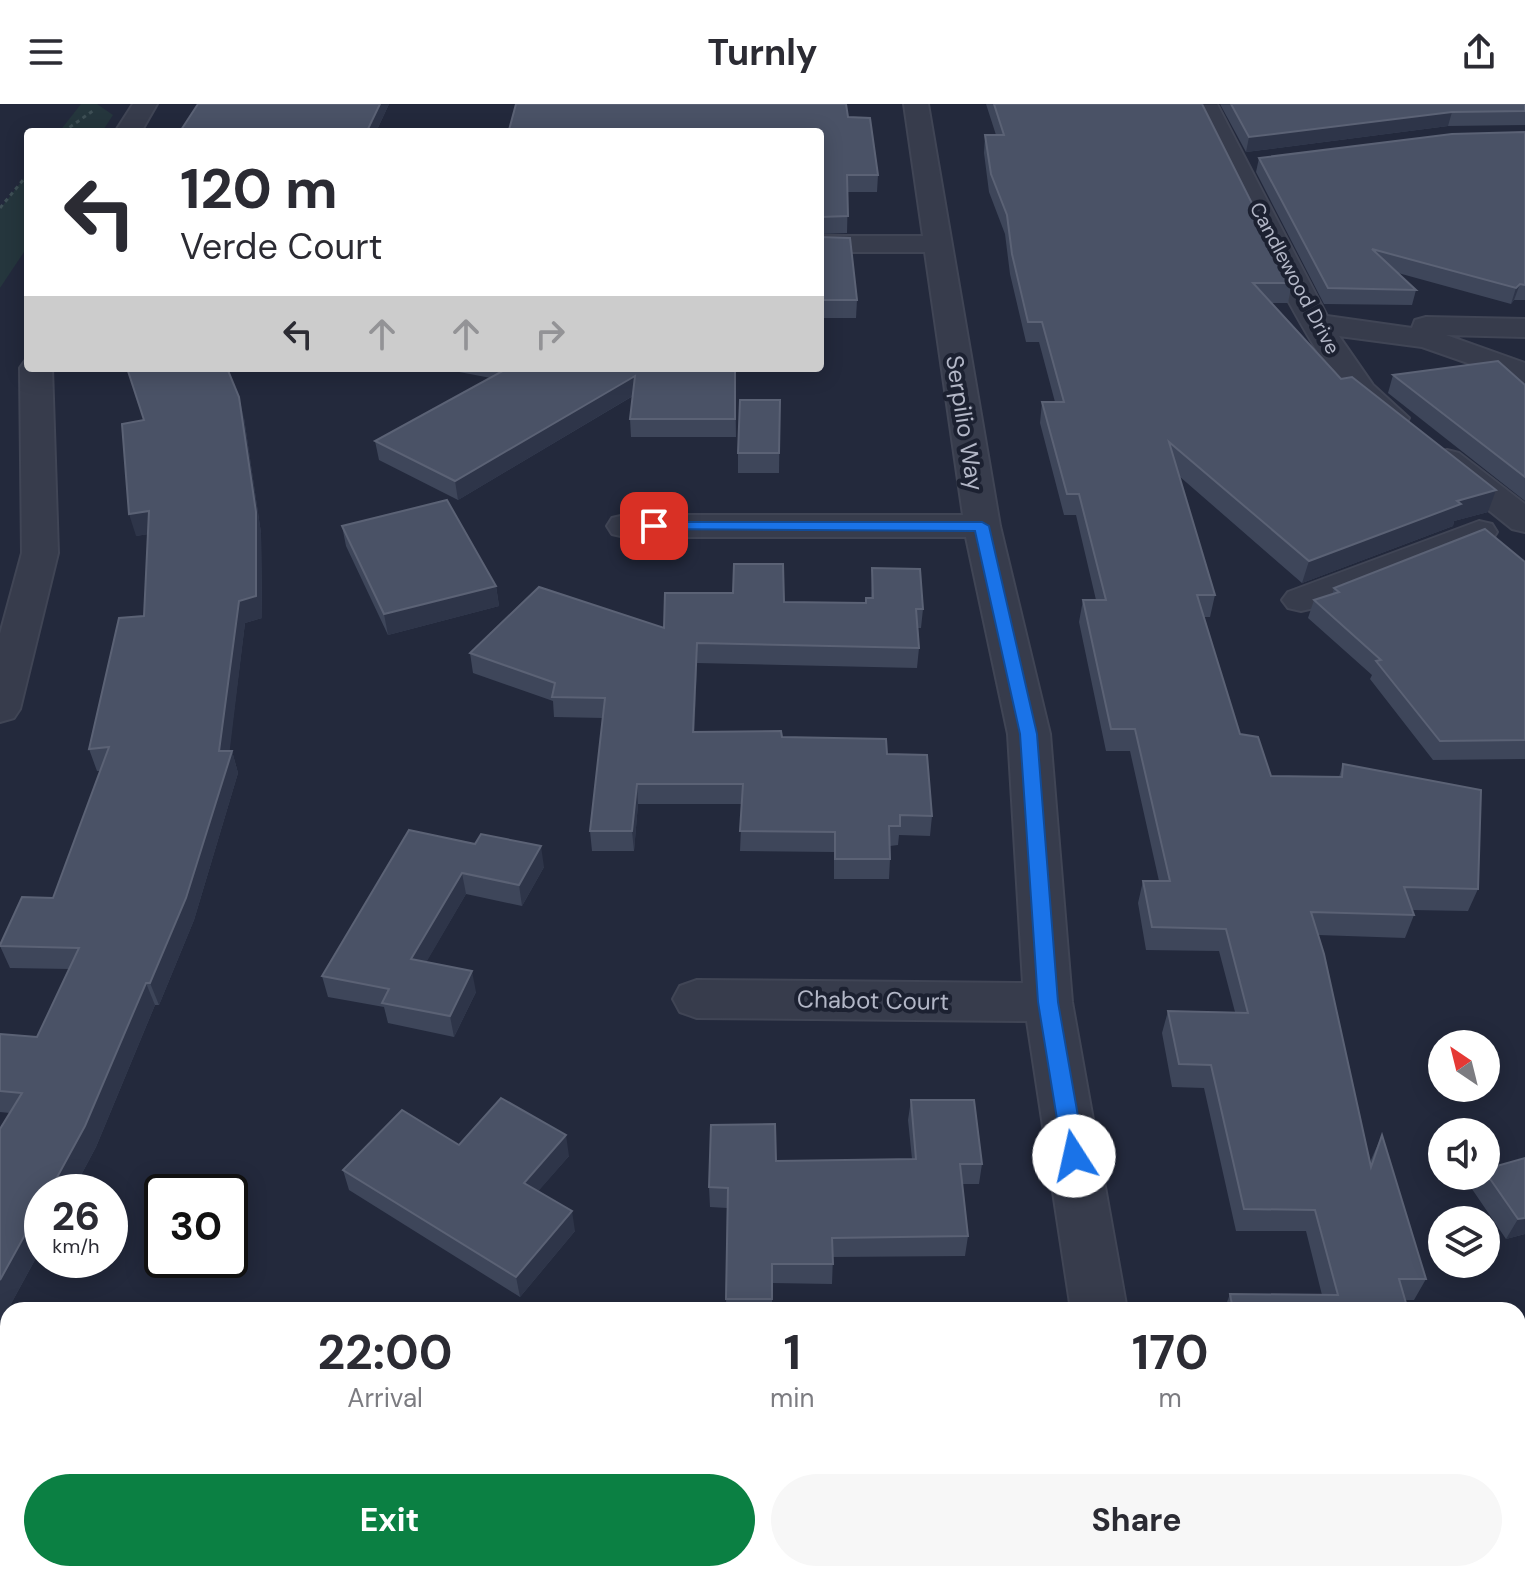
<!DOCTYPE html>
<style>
body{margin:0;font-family:"DM Sans",sans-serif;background:#f7f7f7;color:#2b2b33;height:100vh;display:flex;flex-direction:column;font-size:30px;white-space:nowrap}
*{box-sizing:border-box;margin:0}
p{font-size:26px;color:#7c7c81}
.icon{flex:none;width:44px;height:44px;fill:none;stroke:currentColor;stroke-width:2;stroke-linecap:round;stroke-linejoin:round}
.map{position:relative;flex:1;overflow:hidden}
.details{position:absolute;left:0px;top:1198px;width:1526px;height:280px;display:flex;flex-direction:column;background:#fff;border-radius:24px 24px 0 0;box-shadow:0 4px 20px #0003}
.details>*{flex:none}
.top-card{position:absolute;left:24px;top:24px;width:800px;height:244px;border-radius:8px;box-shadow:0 4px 20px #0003;background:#fff;color:#2b2b33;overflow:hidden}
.needle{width:52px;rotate:325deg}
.controls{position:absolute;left:1428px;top:926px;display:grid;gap:16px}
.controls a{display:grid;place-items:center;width:72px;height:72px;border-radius:50%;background:#fff;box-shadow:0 4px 20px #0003;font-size:40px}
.speed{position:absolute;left:24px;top:1070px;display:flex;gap:16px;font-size:40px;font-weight:700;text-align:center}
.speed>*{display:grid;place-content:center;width:104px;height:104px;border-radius:50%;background:#fff;box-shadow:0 4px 20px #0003;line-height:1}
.speed small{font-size:20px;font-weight:400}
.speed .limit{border:4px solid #111;border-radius:12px;background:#fff;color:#111}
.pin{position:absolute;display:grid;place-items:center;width:68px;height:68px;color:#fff;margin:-34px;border-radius:16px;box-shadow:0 4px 12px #0006}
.me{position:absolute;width:88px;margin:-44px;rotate:350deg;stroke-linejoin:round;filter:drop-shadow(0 0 6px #0008)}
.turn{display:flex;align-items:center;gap:28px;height:168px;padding:0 24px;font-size:36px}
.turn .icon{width:104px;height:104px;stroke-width:2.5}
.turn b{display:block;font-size:56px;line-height:68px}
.lanes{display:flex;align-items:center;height:76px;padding:0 24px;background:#0003;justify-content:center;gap:40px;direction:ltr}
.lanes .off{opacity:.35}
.eta{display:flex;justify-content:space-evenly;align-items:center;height:136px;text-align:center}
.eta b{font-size:48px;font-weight:700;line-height:56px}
.button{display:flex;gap:16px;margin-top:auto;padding:16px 24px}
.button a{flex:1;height:92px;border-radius:48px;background:#0b8043;color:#fff;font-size:32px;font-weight:700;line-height:92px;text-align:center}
.button a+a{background:#f7f7f7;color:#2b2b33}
header{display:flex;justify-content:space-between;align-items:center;height:104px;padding:0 24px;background:#fff;font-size:36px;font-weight:700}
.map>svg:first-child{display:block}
.green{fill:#25363d}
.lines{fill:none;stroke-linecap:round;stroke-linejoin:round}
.minor-casing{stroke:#404555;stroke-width:4}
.path{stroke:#3e4f55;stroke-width:3;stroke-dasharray:4 4;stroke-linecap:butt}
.minor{fill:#373c4c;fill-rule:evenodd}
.wall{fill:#3e465a}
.shaded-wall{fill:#2e3549}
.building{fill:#4a5266;stroke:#5b6275;stroke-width:2}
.route{fill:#1a73e8;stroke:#114b97;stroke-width:2}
.labels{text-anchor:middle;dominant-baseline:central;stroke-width:8;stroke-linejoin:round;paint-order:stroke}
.far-street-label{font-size:20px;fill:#b3b7c7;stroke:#1c2131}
.street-label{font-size:24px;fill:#b3b7c7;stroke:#1c2131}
</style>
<header><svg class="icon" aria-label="menu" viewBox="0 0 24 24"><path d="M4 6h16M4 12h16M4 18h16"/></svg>Turnly<svg class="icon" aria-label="share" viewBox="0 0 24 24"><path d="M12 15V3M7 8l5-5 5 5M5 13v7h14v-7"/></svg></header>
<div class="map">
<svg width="1525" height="1478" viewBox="0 0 1525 1478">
<rect width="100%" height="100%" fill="#23293c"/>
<g class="green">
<polygon points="81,0 97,0 113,11 102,28 59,28"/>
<polygon points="28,69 28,142 0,184 0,196 0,105"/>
</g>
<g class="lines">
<g class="minor-casing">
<g id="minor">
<polygon points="133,0 157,0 141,28 115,28"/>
<polygon points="904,0 928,0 1000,422 1050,630 1072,898 1127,1206 1071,1206 1027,917 697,914 680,908 673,895 680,882 697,876 1023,879 1008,630 966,433 625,433 612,430 607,422 612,414 625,411 963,411 925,148 820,148 820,132 923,132"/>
<path d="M1193,0H1217L1327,212L1412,224L1415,216L1426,213L1525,215V233L1446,231L1525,259V279L1422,243L1339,232L1373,281L1409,314L1405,321C1396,323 1389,325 1381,320C1317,286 1228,71 1193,0Z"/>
<polygon points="25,257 28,257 28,264 52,264 58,449 20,605 14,614 0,618 0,530 22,449 20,264"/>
<polygon points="1447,346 1459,349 1525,400 1525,428 1512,425 1435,363 1430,356 1435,349"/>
<polygon points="1479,417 1492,420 1497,428 1492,436 1314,504 1301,507 1288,504 1282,496 1288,488"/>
<polygon points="1111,1470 1175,1470 1176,1478 1112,1478"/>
</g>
</g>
<g class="path">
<polyline points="63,28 94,6"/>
<polyline points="0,104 28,70"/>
</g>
<use href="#minor" class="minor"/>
</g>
<g class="wall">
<polygon points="389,0 376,28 181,28 181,26"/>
<polygon points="986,0 1202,0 1292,179 1288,199 1272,199 1341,275 1488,408 1454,417 1453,422 1302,479 1179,372 1215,491 1210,513 1204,513 1240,630 1271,672 1339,673 1343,660 1478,785 1468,807 1412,806 1414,811 1405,834 1318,831 1370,1058 1382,1031 1426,1175 1414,1196 1405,1196 1408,1206 1224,1206 1230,1190 1322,1191 1306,1127 1236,1127 1204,984 1172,983 1162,929 1168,907 1235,908 1219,847 1146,846 1138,799 1143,777 1159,777 1130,647 1106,647 1079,518 1083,496 1096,496 1076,411 1064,411 1040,319 1042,298 1055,298 1039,238 1026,238 1010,170 1005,130 989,88 984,49 985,31 996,31"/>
<polygon points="1220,0 1525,0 1525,21 1448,22 1246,48"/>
<polygon points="848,13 878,71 877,88 848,88 847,129 820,130 820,28 510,28 509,26"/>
<polygon points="1525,28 1525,196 1514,196 1511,200 1398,169 1416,186 1412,201 1324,200 1256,68 1259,54"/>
<polygon points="820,133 857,196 856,214 820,214"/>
<polygon points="438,264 735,264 736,333 631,333 630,315 633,292 458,396 379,356 375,337 491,274"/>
<polygon points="1393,271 1525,281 1525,397 1388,289"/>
<polygon points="780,296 779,369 738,369 738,349"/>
<polygon points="244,314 261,429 262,514 245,519 229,647 232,647 238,669 194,816 159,901 155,901 96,1043 72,1088 42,1088 42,1143 0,1220 10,1009 0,1008 0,930 37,933 69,865 10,864 0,842 53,794 100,667 97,667 89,645 144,512 148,430 136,432"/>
<polygon points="342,422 496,482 499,502 388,531 346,442"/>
<polygon points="1525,458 1525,655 1433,656 1370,575 1372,571 1308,514 1314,496 1332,491 1334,484"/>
<polygon points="872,464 923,505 921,524 918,524 919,544 917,564 697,559 694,628 782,633 887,650 932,712 930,732 899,731 898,741 890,742 890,755 889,775 834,775 834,748 740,747 742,700 638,700 634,747 592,747 590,727 603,614 554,613 553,597 473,569 470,549 664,524 784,498 866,499 871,494"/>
<polygon points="409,726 544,763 522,802 466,790 426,858 476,888 454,933 388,919 384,903 328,893 322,872"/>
<polygon points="911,996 982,1060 979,1080 962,1080 968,1132 965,1152 833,1153 832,1180 772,1179 772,1206 726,1206 727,1104 710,1103 709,1083 776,1057 912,1055 908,1016"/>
<polygon points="459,1041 569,1052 538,1087 575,1127 520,1193 349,1086 343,1066"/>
<polygon points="1525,1054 1525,1130 1506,1135 1472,1085 1480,1072 1486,1072 1486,1065"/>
<polygon points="1277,1470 1484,1470 1486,1478 1278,1478"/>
</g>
<g class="shaded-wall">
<polygon points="380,0 389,0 376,28 367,28"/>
<polygon points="1452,8 1448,22 1246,48 1249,33"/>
<polygon points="1520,180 1514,196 1511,200 1516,184"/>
<polygon points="635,272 636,290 458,396 455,377"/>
<polygon points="239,293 244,314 261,429 262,514 245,519 228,661 232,647 238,669 194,816 159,901 150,879 219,647"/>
<polygon points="1496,386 1488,408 1454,417 1453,422 1302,479 1309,457 1457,397"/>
<polygon points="149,407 155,429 136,432 129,410"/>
<polygon points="496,482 499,502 388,531 384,510"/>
<polygon points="697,539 697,559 694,648 693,628"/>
<polygon points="637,680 638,700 634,747 632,727"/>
<polygon points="541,742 544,763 522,802 519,781"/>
<polygon points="462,769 466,790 416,876 411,855"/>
<polygon points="472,867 476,888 454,933 450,912"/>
<polygon points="146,879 155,901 96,1043 72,1088 49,1088"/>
<polygon points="566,1031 569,1052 528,1099 524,1079"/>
<polygon points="42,1100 42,1143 0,1220 0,1176"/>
<polygon points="572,1107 575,1127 520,1193 516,1173"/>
<polygon points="1525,1114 1525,1130 1506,1135 1518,1115"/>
<polygon points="185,1470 216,1470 218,1473 214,1478 177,1478"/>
<polygon points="422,1470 430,1470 429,1478 421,1478"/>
</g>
<g class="building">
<polygon points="198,0 380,0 367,27 181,26"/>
<polygon points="516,0 846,0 848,13 870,14 878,71 847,71 848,112 820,113 820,28 540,28 545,26 509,26"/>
<polygon points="994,0 1202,0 1292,179 1253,179 1341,275 1352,273 1496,386 1457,397 1461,400 1309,457 1169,338 1215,491 1197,491 1240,630 1258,633 1271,672 1342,673 1343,660 1481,686 1478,785 1404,783 1414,811 1311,808 1324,850 1371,1063 1382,1031 1426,1175 1399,1175 1408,1206 1233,1206 1230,1190 1338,1191 1315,1106 1244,1105 1211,961 1179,960 1168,907 1248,909 1226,825 1152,823 1143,777 1170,777 1135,625 1111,625 1083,496 1106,496 1079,390 1067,390 1042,298 1064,298 1042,218 1028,218 1012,150 1007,111 991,70 985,31 1004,31"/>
<polygon points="1231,0 1525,0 1525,7 1452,8 1249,33"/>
<polygon points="1525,28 1525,181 1520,180 1516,184 1372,145 1416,186 1328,184 1259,54 1452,30"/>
<polygon points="820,133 850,134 857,196 820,196"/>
<polygon points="1498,257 1525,281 1525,373 1393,271"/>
<polygon points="127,264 227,264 239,293 256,408 256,492 239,497 219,647 232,647 186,794 150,879 146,879 85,1022 49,1088 42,1088 42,1100 0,1176 0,1025 22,989 0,987 0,930 37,933 79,844 0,842 0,841 22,793 53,794 109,643 89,645 119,514 144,512 149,407 129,410 122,320 144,316"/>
<polygon points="508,264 735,264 735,315 630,315 635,272 455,377 375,337"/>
<polygon points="740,296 780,296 779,349 738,349"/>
<polygon points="447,396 496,482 384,510 342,422"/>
<polygon points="1485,425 1525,458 1525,636 1440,637 1376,557 1381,556 1314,496 1339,488 1334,484"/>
<polygon points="734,460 783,460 784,498 866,499 866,494 873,494 872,464 920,465 923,505 916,505 919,544 697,539 693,628 781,627 782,633 886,635 887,650 927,651 932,712 900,711 900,722 889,722 890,755 835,755 835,728 740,727 743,680 637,680 632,727 590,727 605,594 552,593 555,579 470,549 539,483 664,524 665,489 733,489"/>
<polygon points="409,726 475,740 481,730 541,742 519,781 462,769 411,855 472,867 450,912 382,899 389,885 322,872"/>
<polygon points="501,994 566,1031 524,1079 572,1107 516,1173 343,1066 402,1006 459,1041"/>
<polygon points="911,996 974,996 982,1060 960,1060 968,1132 832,1134 833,1160 772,1160 772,1195 726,1195 728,1084 709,1083 711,1021 775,1020 776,1057 916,1055"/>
<polygon points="1525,1054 1525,1114 1518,1115 1486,1069 1486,1065"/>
<polygon points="57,1470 185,1470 177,1478 49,1478"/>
<polygon points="333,1470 422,1470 421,1478 331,1478"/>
<polygon points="572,1470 997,1470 997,1478 571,1478"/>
<polygon points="1290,1470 1484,1470 1486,1478 1292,1478"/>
</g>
<polygon class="route" points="654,418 982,418 989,422 1037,630 1058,898 1085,1052 1081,1058 1074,1061 1066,1058 1063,1052 1038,898 1020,630 975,427 649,425 647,422"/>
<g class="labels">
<g class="far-street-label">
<text transform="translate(1295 174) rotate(62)">Candlewood Drive</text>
</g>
<g class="street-label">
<text transform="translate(965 319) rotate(81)">Serpilio Way</text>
<text transform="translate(873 896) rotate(1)">Chabot Court</text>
</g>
</g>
</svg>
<div class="controls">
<a><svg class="needle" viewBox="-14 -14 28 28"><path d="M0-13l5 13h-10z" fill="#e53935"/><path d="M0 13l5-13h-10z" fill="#7c7c81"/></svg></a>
<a><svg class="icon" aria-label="sound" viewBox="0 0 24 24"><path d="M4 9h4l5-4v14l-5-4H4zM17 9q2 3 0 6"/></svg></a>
<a><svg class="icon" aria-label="layers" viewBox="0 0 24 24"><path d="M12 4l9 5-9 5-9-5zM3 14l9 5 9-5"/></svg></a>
</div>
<div class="speed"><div>26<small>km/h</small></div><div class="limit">30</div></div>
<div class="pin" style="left:654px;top:422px;background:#d93025"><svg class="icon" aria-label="arrive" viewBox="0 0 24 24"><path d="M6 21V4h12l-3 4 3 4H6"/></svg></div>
<svg class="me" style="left:1074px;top:1052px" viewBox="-20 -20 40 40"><circle r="19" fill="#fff"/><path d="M0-13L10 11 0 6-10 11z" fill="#1a73e8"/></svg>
<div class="top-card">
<div class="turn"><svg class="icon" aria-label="left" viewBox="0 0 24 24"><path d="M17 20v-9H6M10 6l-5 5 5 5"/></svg><div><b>120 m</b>Verde Court</div></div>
<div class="lanes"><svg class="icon" aria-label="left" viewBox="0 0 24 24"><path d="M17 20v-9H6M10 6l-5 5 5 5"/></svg><svg class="icon off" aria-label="ahead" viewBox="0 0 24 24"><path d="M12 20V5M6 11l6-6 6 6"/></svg><svg class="icon off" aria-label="ahead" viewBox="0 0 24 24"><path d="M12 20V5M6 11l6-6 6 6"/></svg><svg class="icon off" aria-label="right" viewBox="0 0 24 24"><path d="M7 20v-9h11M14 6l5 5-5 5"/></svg></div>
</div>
<section class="details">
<div class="eta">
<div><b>22:00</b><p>Arrival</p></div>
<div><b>1</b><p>min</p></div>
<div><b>170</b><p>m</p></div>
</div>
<div class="button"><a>Exit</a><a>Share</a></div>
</section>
</div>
